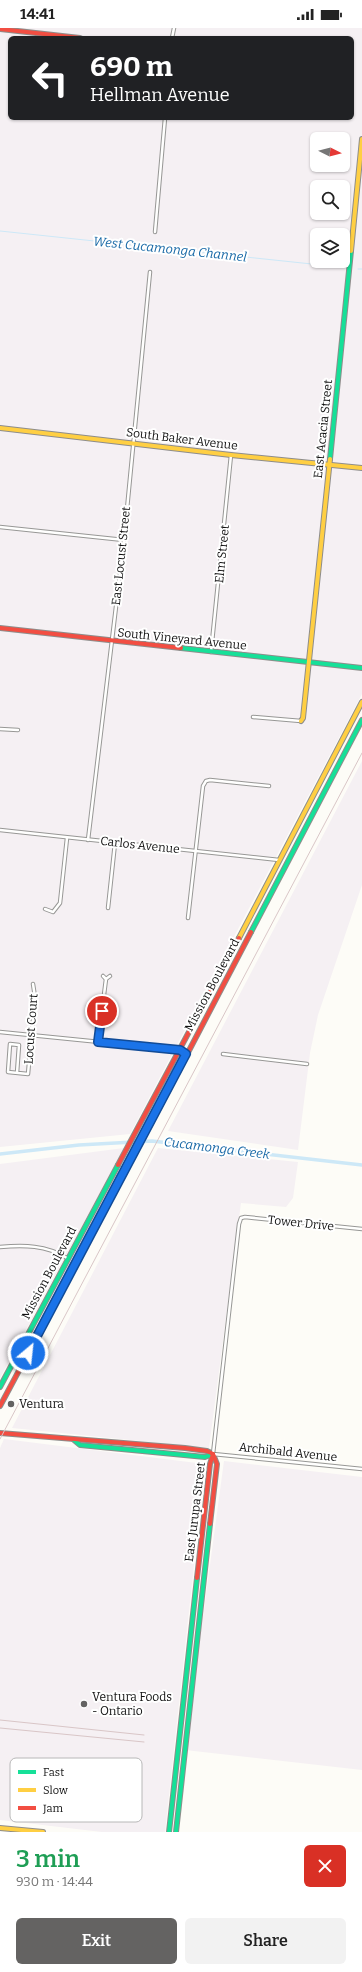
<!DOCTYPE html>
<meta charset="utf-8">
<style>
body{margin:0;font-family:Bitter,serif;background:#f2f2f2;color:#222;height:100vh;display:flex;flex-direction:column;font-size:15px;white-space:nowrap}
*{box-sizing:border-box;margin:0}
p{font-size:13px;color:#767676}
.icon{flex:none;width:22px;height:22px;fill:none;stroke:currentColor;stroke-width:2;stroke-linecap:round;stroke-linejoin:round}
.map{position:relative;height:1804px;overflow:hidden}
.sheet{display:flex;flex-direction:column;background:#fff;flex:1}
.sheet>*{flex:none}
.hud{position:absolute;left:8px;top:8px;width:346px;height:84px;border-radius:6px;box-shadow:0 1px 3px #0004;background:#202124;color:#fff;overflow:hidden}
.needle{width:26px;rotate:96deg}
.controls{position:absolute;left:310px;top:104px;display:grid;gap:8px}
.controls a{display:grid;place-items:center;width:40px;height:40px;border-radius:6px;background:#fff;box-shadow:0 1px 3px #0004;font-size:20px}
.pin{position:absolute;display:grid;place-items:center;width:34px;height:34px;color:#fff;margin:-17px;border:2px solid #fff;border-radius:50%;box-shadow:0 1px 4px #0007}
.me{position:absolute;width:44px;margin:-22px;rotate:28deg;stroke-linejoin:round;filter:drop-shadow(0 0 3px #0008)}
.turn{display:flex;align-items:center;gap:14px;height:84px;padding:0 16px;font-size:18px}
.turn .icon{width:52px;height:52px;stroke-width:2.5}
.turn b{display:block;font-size:28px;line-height:34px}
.round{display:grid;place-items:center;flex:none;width:42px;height:42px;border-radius:6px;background:#f2f2f2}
.head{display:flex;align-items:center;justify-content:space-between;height:68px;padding:0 16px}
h1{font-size:24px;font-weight:600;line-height:30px;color:#1e9e55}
.primary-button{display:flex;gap:8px;margin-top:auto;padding:8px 16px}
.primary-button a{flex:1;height:46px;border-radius:6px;background:#646362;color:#fff;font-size:16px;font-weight:600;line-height:46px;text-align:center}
.primary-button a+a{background:#f2f2f2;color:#222}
.status{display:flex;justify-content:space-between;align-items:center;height:28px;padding:0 20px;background:#fff;direction:ltr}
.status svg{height:11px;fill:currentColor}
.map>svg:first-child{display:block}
.industrial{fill:#f5f0f3;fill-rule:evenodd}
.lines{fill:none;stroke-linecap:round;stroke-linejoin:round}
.stream{stroke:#cde8f7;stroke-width:1}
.canal{stroke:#cde8f7;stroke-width:3.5}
.street-casing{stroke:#979795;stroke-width:4.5}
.fast-casing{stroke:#8e8d8b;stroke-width:6}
.slow-casing{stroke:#8e8d8b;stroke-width:6}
.jam-casing{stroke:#8e8d8b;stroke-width:6}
.street{stroke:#fffffe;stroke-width:2.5}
.fast{stroke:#16e098;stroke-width:4}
.slow{stroke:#ffcf43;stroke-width:4}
.jam{stroke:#f24e42;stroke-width:4}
.rail{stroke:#d9c6c7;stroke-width:1}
.route-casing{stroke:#114b97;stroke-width:10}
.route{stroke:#1a73e8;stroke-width:7}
.poi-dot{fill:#646362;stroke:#fff;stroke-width:1.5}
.labels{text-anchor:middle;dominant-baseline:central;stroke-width:4;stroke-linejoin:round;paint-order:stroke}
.street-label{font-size:12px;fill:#111;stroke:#fff}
.poi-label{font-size:12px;fill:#111;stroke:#fff;text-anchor:start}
.water-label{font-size:13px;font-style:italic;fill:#1768a6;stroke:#fff}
.key{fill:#fff;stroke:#b8b8b8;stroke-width:1}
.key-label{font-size:11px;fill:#111}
</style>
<div class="status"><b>14:41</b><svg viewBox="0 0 49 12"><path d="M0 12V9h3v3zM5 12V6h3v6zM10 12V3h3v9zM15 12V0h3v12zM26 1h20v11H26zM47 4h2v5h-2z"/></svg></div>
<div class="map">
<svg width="362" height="1804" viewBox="0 0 362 1804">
<rect width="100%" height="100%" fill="#fdfcf7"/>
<g class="industrial">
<path d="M0,0H362V666L130,1106L0,1119ZM10,10H352V90H10ZM317,111H343V137H317ZM317,159H343V185H317ZM317,207H343V233H317Z"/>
<polygon points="362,733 362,857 318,987 310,1025 298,1122 168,1103"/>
<polygon points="124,1120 0,1350 0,1136"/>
<polygon points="158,1120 298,1134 293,1170 286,1179 241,1175 209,1420 12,1400"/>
<polygon points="4,1411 205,1436 165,1804 102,1804 0,1792 0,1420"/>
<polygon points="224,1433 362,1449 362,1742 185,1722"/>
</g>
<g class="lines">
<g class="stream">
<polyline points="0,203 340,239"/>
<polyline points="358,241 362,241"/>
</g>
<polyline class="canal" points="0,1126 79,1117 152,1113 362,1137"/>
<g class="street-casing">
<g id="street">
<polyline points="172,10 174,0"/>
<polyline points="155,204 165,90"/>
<polyline points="0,499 124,512"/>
<polyline points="211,624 231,427"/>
<polyline points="253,689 301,693"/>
<polyline points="0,701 18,702"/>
<polyline points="0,802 279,832"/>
<polyline points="88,812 124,512 150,244"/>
<polyline points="108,880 115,815"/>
<polyline points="45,881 53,884 60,875 67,810"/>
<polyline points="188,890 203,758 206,753 210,752 269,758"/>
<polyline points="103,948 106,951 110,948"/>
<polyline points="0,1004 180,1022 186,1026"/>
<polyline points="98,1014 106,951"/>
<polyline points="223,1026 307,1036"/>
<polyline points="17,1045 19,1017 10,1016 8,1044 28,1046 35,969 33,956"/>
<polyline points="362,1201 245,1189 241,1190 239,1196 213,1426 362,1441"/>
<path d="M0,1219C24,1217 46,1217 67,1230"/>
</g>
</g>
<g class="fast-casing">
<g id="fast">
<polyline points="330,431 351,223"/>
<polyline points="181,620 362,640"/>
<polyline points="251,904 362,692"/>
<polyline points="69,1249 159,1080"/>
<polyline points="0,1359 118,1137"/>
<polyline points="74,1412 80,1417 205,1429 213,1426"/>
<polyline points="169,1804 197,1550"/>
<polyline points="176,1804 210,1496"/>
</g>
</g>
<g class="slow-casing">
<g id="slow">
<polyline points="351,223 362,111"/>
<polyline points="0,400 231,427 362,440"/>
<polyline points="301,693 303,690 330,431"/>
<polyline points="239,910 362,674"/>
<polyline points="0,1800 43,1804"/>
</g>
</g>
<g class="jam-casing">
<g id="jam">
<polyline points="0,1 80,10"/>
<polyline points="0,600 181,620"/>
<polyline points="159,1080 251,904"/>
<polyline points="118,1137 239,910"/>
<polyline points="0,1378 69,1249"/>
<polyline points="0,1405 185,1420 207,1423 213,1426"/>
<polyline points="210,1496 217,1436 213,1426"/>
<polyline points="197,1550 210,1436 213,1426"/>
</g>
</g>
<use href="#street" class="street"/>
<use href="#fast" class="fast"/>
<use href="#slow" class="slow"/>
<use href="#jam" class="jam"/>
<g class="rail">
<polyline points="0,1411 362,725"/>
<polyline points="0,1692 144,1707"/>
<polyline points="0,1700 144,1714"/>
</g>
</g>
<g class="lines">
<g class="route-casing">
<polyline id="route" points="28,1325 186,1026 180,1022 98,1014 102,983"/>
</g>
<use href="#route" class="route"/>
</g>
<g class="poi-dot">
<circle cx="11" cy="1376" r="4"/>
<circle cx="84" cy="1676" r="4"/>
</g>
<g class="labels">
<g class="street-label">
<text transform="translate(323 401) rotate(-84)">East Acacia Street</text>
<text transform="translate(182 411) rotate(7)">South Baker Avenue</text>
<text transform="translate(222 526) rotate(-84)">Elm Street</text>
<text transform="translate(121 528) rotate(-84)">East Locust Street</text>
<text transform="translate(182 611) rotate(6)">South Vineyard Avenue</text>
<text transform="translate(140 817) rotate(6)">Carlos Avenue</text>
<text transform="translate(212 957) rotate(-62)">Mission Boulevard</text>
<text transform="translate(31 1001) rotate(-86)">Locust Court</text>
<text transform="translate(301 1195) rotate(6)">Tower Drive</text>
<text transform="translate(49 1245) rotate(-62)">Mission Boulevard</text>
<text transform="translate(288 1424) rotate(6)">Archibald Avenue</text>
<text transform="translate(195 1484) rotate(-83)">East Jurupa Street</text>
</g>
<g class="poi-label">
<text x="19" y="1376">Ventura</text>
<text x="92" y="1669">Ventura Foods<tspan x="92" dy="14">- Ontario</tspan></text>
</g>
<g class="water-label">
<text transform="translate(170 221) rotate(6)">West Cucamonga Channel</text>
<text transform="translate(217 1120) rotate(7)">Cucamonga Creek</text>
</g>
</g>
<rect x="10" y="1730" width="132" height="64" rx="6" class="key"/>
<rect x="18" y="1742" width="18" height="4" fill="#16e098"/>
<rect x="18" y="1760" width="18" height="4" fill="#ffcf43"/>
<rect x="18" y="1778" width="18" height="4" fill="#f24e42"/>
<g class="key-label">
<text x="43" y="1748">Fast</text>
<text x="43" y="1766">Slow</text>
<text x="43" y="1784">Jam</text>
</g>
</svg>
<div class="controls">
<a><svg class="needle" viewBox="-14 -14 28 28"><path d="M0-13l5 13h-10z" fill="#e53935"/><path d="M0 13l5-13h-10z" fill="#767676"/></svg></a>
<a><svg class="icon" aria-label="search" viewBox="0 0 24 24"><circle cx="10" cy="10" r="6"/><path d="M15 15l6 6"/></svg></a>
<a><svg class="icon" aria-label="layers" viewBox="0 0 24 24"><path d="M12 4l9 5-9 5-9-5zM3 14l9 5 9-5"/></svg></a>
</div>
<div class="pin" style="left:102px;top:983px;background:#d93025"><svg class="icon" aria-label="arrive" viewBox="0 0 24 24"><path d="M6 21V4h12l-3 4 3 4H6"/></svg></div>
<svg class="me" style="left:28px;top:1325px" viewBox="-20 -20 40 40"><circle r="17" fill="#1a73e8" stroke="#fff" stroke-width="3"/><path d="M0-11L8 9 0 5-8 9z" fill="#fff"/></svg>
<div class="hud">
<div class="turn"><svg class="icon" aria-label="left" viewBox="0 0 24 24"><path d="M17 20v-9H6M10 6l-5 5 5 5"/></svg><div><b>690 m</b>Hellman Avenue</div></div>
</div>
</div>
<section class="sheet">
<div class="head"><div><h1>3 min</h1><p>930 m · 14:44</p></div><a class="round" style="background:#d93025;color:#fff"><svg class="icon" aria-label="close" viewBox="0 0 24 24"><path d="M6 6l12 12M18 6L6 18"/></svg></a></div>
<div class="primary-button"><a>Exit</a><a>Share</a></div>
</section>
